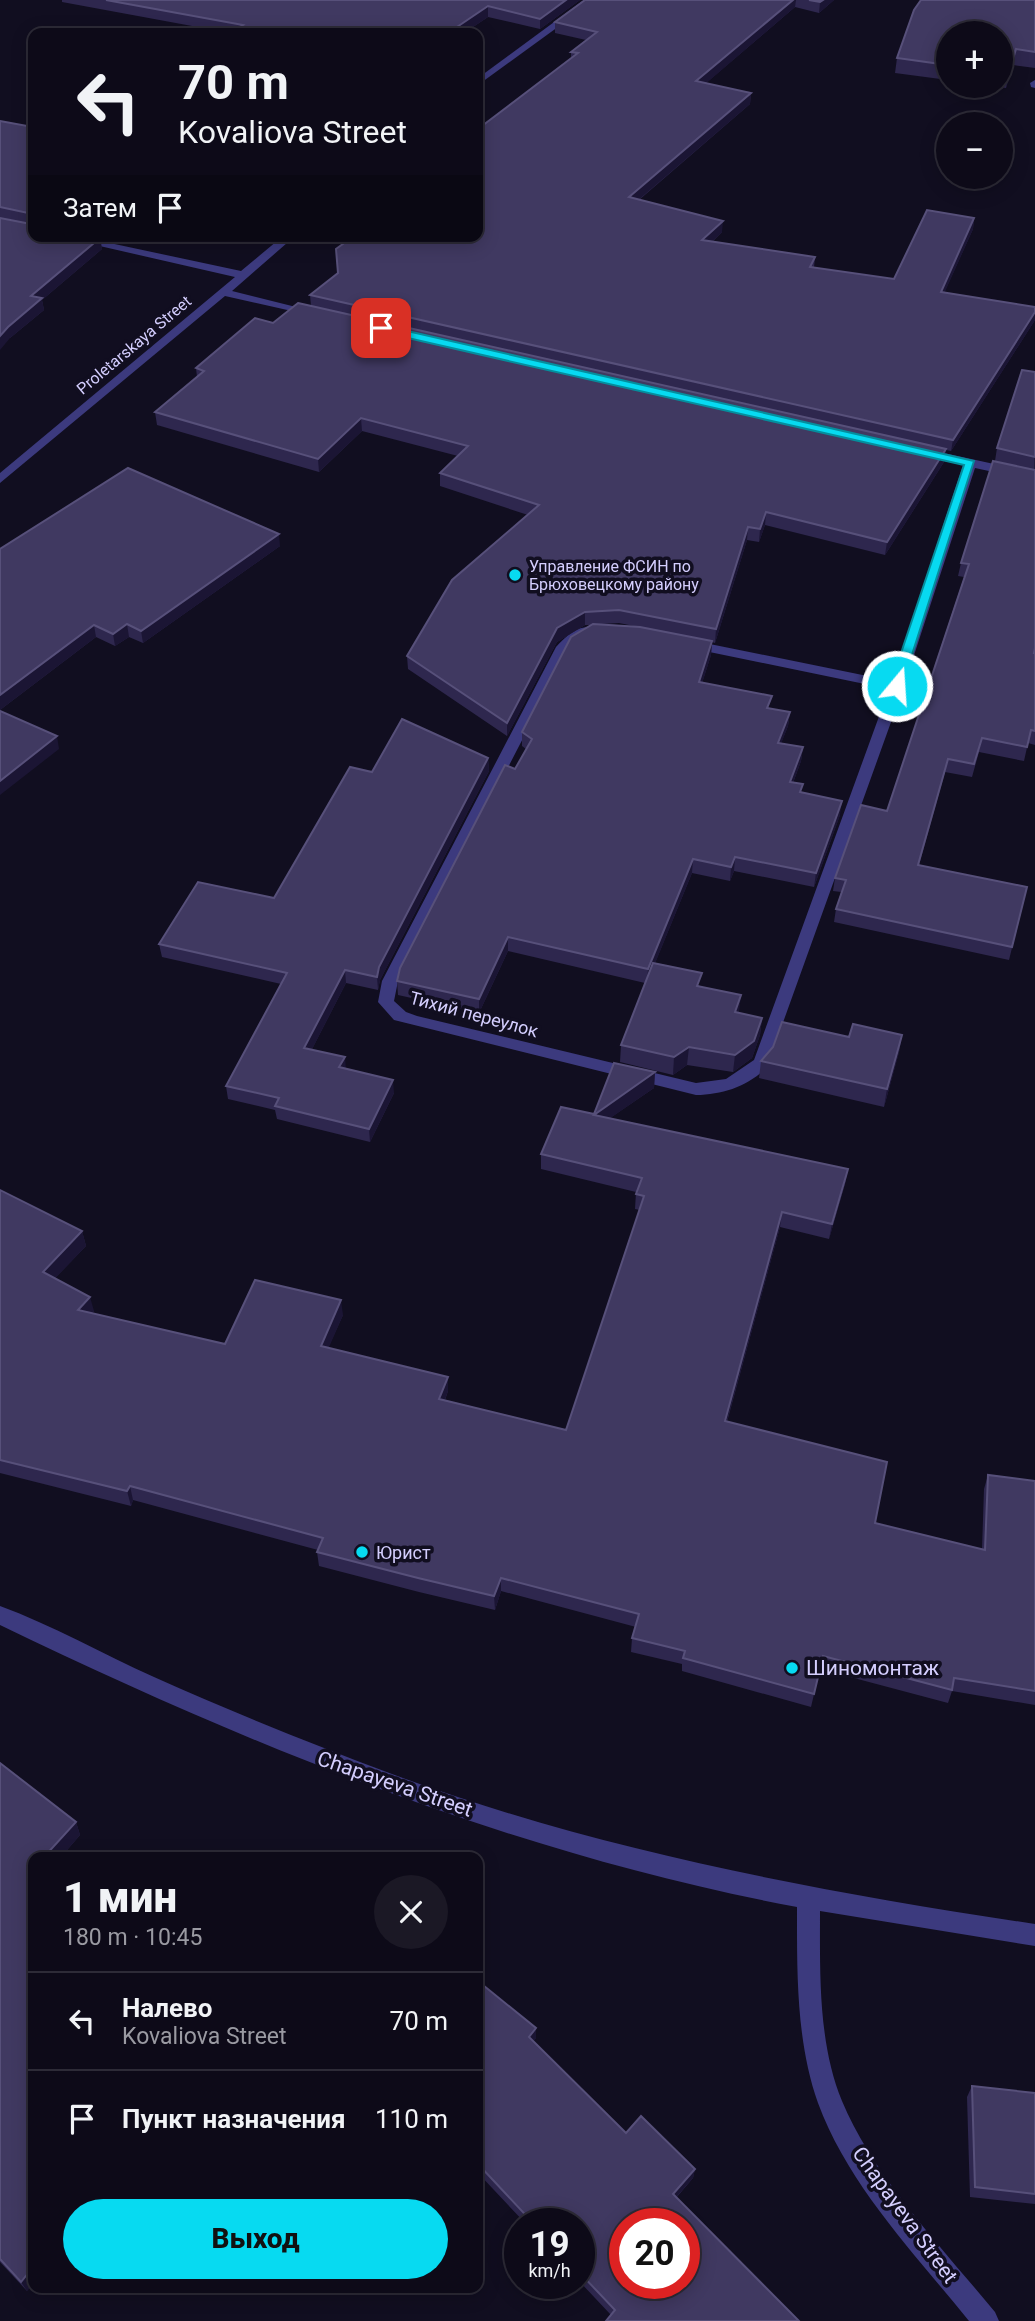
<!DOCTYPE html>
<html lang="ru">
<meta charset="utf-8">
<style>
body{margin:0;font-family:Roboto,sans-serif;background:#1b1825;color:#f1f3f6;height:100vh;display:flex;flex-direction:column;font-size:26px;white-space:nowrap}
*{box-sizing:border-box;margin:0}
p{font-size:23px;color:#9a9aa2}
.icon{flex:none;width:38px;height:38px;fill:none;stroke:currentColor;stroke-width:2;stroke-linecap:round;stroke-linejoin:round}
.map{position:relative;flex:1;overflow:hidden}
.sheet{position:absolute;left:28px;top:1852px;width:455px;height:441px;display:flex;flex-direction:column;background:#0d0a18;border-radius:14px;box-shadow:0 4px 18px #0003,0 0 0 2px #2d2b37}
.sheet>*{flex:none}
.banner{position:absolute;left:28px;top:28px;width:455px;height:214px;border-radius:14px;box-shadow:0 4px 18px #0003,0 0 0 2px #2d2b37;background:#0d0a18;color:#f1f3f6;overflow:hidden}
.buttons{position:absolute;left:936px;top:21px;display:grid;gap:14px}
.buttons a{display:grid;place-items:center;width:77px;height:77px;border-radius:50%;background:#0d0a18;box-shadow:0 4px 18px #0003,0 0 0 2px #2d2b37;font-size:35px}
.speed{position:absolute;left:504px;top:2208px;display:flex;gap:14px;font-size:35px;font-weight:700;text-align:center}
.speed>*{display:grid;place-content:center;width:91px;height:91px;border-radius:50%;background:#0d0a18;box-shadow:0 4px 18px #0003,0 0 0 2px #2d2b37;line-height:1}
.speed small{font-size:18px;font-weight:400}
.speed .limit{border:10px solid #d22;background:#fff;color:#111}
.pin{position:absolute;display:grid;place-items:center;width:60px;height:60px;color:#fff;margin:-30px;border-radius:14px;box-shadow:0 4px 10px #0006}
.me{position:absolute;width:77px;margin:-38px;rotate:18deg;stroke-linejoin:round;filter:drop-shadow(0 0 5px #0008)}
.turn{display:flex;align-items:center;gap:24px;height:147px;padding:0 35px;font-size:32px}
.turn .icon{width:91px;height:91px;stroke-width:2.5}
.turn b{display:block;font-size:49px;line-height:60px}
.then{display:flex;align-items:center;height:66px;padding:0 35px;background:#0003;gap:14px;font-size:26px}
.round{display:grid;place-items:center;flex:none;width:74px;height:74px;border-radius:37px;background:#1b1825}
.head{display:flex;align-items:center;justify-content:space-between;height:119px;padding:0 35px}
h1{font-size:42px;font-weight:800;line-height:52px}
.primary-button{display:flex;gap:14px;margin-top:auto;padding:14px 35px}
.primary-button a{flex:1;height:80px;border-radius:42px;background:#07daf1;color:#111;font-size:28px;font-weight:800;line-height:80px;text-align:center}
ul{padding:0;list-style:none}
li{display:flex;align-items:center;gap:21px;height:98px;padding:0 35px;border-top:2px solid #2d2b37}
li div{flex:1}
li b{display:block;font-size:26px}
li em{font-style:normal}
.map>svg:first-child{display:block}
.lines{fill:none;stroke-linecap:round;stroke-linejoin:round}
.minor{fill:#3c3a7e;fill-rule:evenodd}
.wall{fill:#2e274e;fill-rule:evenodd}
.shaded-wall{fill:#1b1534}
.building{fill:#403961;stroke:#57507a;stroke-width:2;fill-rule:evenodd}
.route{fill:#07daf1;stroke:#058e9d;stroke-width:2}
.poi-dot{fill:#07daf1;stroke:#110e20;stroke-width:2.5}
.labels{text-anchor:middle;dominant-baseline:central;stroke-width:7;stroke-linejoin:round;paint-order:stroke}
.far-street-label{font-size:16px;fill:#d4cefe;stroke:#110e20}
.far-poi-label{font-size:16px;fill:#d4cefe;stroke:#110e20;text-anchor:start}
.street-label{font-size:18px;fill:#d4cefe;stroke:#110e20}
.poi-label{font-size:18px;fill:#d4cefe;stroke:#110e20;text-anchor:start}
.near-poi-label{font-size:21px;fill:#d4cefe;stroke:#110e20;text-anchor:start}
.near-street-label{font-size:21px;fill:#d4cefe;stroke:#110e20}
</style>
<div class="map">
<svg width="1035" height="2321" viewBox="0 0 1035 2321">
<rect width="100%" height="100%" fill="#110e20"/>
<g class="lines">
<g class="minor">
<polygon points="584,0 595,0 478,85 478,78"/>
<polygon points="1035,80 1035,88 1031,87 1030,83"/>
<polygon points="56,236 77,236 241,271 283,236 295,236 232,291 320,313 314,316 225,296 0,483 0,473 235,277"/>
<path d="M921,448L1035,473V481L975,468L904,686L767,1067C747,1087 723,1094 696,1095L394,1020L378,1002L382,981L556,647C567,635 578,625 595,627V633L584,636L569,649L398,981L394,1001L406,1012L417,1016L696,1083L726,1079L754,1060L889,689L690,648L683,644L690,640L892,681L963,465L917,455V449Z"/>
<path d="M0,1606C52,1625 103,1654 154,1677C232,1712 312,1744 392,1774C600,1851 816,1891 1035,1924V1946L820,1911C820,1973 818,2043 842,2101C873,2176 944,2250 995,2312L999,2321H969C915,2254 848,2185 818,2103C796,2041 797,1972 797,1907C518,1855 255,1748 0,1625Z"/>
</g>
</g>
<g class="wall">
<polygon points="62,0 580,0 540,29 488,17 464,33 230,33 62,2"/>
<path d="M585,0H834L819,13L795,7L706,83L751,93L750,104L639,200L722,232L712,242L815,257L814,268L894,279L974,218L973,229L944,293L1035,307V320L951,451L946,450L944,462L885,555L765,525L759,542L747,540L715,643L712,642L711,655L702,683L770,709L790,712L788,726L781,743L803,747L801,761L793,783L802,793L840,815L814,887L734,871L730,881L692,873L655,963L700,986L739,1013L762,1018L760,1035L752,1058L733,1072L687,1065L673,1075L620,1062L621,1045L645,983L508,951L479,1013L398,995L397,981L526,749L522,746V732L591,625H585L557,642L507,736L408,669L407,656L528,515L440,486V473L458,456L362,431L319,472L157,425L155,412L197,377L196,368L273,323L311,306L310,295L478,236L571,59V52L586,40L555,33V22ZM619,623L634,626L602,624Z"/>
<polygon points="921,0 1035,0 1035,68 1013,65 1006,88 987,86 1001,86 1001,33 948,33 948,80 895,73 897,58 914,10"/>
<polygon points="0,121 33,127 33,236 117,236 112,241 100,238 102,249 42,300 44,310 10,338 31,224 0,218"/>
<polygon points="1035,372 1034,653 1035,653 1035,745 1028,743 1024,761 979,752 972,777 945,772 919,865 1027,887 1009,960 834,922 836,909 841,892 833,891 835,878 887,811 964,577 958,576 961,563 995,461 997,448"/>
<polygon points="280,546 143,643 129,637 115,646 96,637 0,710 0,549"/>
<polygon points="488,758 489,771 380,980 378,990 346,983 312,1049 346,1069 394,1093 370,1142 277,1119 275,1110 228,1099 226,1086 281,984 162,957 159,944 274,898 372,772"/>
<polygon points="902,1035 899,1052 884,1107 759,1078 761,1061 849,1037"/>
<polygon points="655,1072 654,1088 610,1118 848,1169 845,1184 829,1239 780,1227 727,1422 875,1523 982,1549 984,1489 988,1475 1035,1481 1035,1705 952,1691 948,1703 820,1669 811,1707 682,1671 682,1664 631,1652 632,1638 636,1627 501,1591 495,1610 419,1592 319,1566 317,1552 318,1550 133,1500 131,1506 0,1473 0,1190 82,1231 86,1246 55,1278 94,1311 92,1313 225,1344 343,1315 328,1348 448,1377 448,1391 445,1400 566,1430 640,1210 635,1209 636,1192 541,1169 541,1154 594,1114"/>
<polygon points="0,1763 76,1822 80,1835 61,1857 33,1857 33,2283 27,2291 0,2262"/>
<polygon points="478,1981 536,2028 536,2038 533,2041 626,2133 695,2169 693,2178 676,2198 799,2321 611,2315 579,2281 579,2224 526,2224 478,2173"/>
<polygon points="972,2086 1035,2093 1035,2204 970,2197 967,2097"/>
<polygon points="309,2287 324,2287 318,2295"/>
</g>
<g class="shaded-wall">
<polygon points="566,0 580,0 540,29 540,19"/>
<polygon points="793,0 796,0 795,7 696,92 696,81"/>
<polygon points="823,0 834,0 819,13 820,2"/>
<polygon points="488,6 488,17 464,33 448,33"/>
<polygon points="1016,49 1013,65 1006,88 1009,73"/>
<polygon points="751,93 750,104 629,208 629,197"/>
<polygon points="974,218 973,229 940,303 941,292"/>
<polygon points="723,221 722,232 701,252 702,240"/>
<polygon points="100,238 102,249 42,300 44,310 10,338 0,350 0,336 31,296"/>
<polygon points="1035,312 1035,320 951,451 953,440"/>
<polygon points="361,418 362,431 319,472 318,459"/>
<polygon points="946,449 944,462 885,555 887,542"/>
<polygon points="766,512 765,525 759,542 760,529"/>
<polygon points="748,527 747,540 715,643 716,629"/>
<polygon points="279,534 280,546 143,643 141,631"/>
<polygon points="585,612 585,625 557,642 507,736 507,723 557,628"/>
<polygon points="127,624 129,637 115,646 113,634"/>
<polygon points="94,625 96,637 0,710 0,695"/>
<polygon points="712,641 711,655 698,696 699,682"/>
<polygon points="790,712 788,726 776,757 778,743"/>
<polygon points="57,736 59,749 0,795 0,781"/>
<polygon points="803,747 801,761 788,796 790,782"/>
<polygon points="488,758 489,771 380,980 378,990 377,977 379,967"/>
<polygon points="948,759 945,772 915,878 918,865"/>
<polygon points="842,801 840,815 814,887 816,873"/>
<polygon points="735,857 734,871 730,881 731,867"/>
<polygon points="693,859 692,873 647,983 648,969"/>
<polygon points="508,937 508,951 479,1013 479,999"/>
<polygon points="345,970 346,983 306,1061 304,1048"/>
<polygon points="741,995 739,1012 735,1012"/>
<polygon points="762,1018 760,1035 752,1058 733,1072 735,1055"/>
<polygon points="902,1035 899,1052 884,1107 887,1089"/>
<polygon points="689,1047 687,1065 673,1075 674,1057"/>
<polygon points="345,1057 346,1070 339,1067"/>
<polygon points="655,1072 654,1088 593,1130 594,1115"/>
<polygon points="393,1080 394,1093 370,1142 369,1129"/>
<polygon points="848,1169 845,1184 829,1239 832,1224"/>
<polygon points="782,1212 780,1227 723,1435 725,1421"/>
<polygon points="82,1231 86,1246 47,1287 43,1272"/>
<polygon points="90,1297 94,1311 82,1324 78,1310"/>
<polygon points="341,1300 343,1315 323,1361 321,1346"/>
<polygon points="448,1377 448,1391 440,1413 439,1399"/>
<polygon points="130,1486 133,1500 131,1506 127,1491"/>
<polygon points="501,1578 501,1591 495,1610 494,1596"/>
<polygon points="76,1822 80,1835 61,1857 44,1857"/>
<polygon points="536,2028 536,2038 529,2047 529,2037"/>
<polygon points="695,2169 693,2178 671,2203 673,2194"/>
<polygon points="33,2267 33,2283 27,2291 21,2282"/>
<polygon points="316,2287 324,2287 318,2295"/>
</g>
<g class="building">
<polygon points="106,0 566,0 540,19 488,6 448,33 230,33 243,25"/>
<polygon points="585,0 793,0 696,81 751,93 629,197 723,221 702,240 815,257 810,267 894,279 927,210 974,218 941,292 1035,307 1035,312 953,440 310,295 338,273 336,249 354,236 478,236 478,129 578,53 571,52 597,32 555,22"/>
<polygon points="809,0 823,0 820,2"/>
<polygon points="921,0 1035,0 1035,52 1016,49 1009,73 1001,72 1001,33 948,33 948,65 897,58 914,10"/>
<polygon points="0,121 33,127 33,236 92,236 100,238 31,296 42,298 8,327 0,336 0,218 31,224 33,214 0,207"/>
<polygon points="298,303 946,449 887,542 766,512 760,529 748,527 716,629 619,610 585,612 557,628 507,723 407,656 452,580 539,505 440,473 468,446 361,418 318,459 155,412 204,371 196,368 255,318 273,323"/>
<polygon points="1022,370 1035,372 1035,457 997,448"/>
<polygon points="993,461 1035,470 1035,648 1034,653 1035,653 1035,731 1031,730 1027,747 982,738 974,764 948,759 918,865 1027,887 1012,947 836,909 846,880 835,878 861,805 887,811 969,564 961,563"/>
<polygon points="128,468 279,534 141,631 127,624 113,634 94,625 0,695 0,549"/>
<polygon points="593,624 640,627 712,641 699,682 772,696 767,708 790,712 778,743 803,747 790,782 803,784 800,792 842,801 816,873 735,857 731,867 693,859 648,969 508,937 479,999 397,981 400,968 505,765 515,769 532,739 522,732 571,637"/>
<polygon points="0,711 57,736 0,781"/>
<polygon points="402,719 488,758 379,967 377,977 345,970 304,1048 345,1057 339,1067 393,1080 369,1129 275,1106 279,1098 226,1086 287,973 159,944 198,882 274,898 350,767 372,772"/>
<polygon points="653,963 702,973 697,986 741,995 735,1012 762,1018 754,1041 735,1055 689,1047 674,1057 621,1045"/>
<polygon points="782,1022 849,1037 853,1024 902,1035 887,1089 761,1061 773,1047"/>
<polygon points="614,1063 655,1072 594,1115 848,1169 832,1224 782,1212 725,1421 887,1462 875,1523 985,1550 988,1475 1035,1481 1035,1691 954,1678 952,1690 823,1656 814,1694 683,1658 685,1651 632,1638 639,1614 501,1578 494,1596 418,1578 317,1552 323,1538 130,1486 127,1491 0,1460 0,1190 82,1231 43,1272 90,1297 78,1310 225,1344 255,1280 341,1300 321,1346 448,1377 439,1399 566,1430 644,1196 636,1194 642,1178 541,1154 561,1107 594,1114"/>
<polygon points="0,1763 76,1822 44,1857 33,1857 33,2267 21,2282 0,2259"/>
<path d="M478,1981L536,2028L529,2037L626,2133L641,2116L695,2169L673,2194L799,2321H606L615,2310L579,2272V2224H534L478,2164ZM625,2224H684V2284H625Z"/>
<polygon points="972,2086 1035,2093 1035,2194 975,2187"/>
</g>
<polygon class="route" points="381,325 974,461 901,689 890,686 964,465 377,331 376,328"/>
<g class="poi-dot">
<circle cx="515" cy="575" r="7"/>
<circle cx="362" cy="1552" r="7"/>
<circle cx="792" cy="1668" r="7"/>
</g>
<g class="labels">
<g class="far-street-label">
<text transform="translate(134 345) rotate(-40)">Proletarskaya Street</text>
</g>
<g class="far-poi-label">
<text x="529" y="566">Управление ФСИН по<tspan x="529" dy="18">Брюховецкому району</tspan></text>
</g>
<g class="street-label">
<text transform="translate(474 1014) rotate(15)">Тихий переулок</text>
</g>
<g class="poi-label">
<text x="376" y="1552">Юрист</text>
</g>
<g class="near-poi-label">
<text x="806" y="1668">Шиномонтаж</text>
</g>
<g class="near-street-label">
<text transform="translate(395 1784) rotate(19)">Chapayeva Street</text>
<text transform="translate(905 2215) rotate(54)">Chapayeva Street</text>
</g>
</g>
</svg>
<div class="buttons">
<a>+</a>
<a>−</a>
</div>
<div class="speed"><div>19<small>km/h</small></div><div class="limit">20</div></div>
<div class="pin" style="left:381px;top:328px;background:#d93025"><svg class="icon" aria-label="arrive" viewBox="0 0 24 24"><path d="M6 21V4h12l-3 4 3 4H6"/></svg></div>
<svg class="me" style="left:897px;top:686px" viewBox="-20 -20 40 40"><circle r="17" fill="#07daf1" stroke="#fff" stroke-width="3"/><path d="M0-11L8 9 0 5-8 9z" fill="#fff"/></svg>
<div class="banner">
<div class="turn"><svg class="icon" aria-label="left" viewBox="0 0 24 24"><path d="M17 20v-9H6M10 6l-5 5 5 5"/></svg><div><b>70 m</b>Kovaliova Street</div></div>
<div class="then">Затем<svg class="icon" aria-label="arrive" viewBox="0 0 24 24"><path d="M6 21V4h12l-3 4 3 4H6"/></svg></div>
</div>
<section class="sheet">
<div class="head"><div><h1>1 мин</h1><p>180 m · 10:45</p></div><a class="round"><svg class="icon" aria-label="close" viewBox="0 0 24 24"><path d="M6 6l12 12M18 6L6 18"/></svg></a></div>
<ul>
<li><svg class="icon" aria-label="left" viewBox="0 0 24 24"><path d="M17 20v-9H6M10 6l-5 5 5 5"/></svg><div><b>Налево</b><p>Kovaliova Street</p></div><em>70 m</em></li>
<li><svg class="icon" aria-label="arrive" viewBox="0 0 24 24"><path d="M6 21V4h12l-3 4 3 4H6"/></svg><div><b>Пункт назначения</b></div><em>110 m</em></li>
</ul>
<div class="primary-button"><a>Выход</a></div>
</section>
</div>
